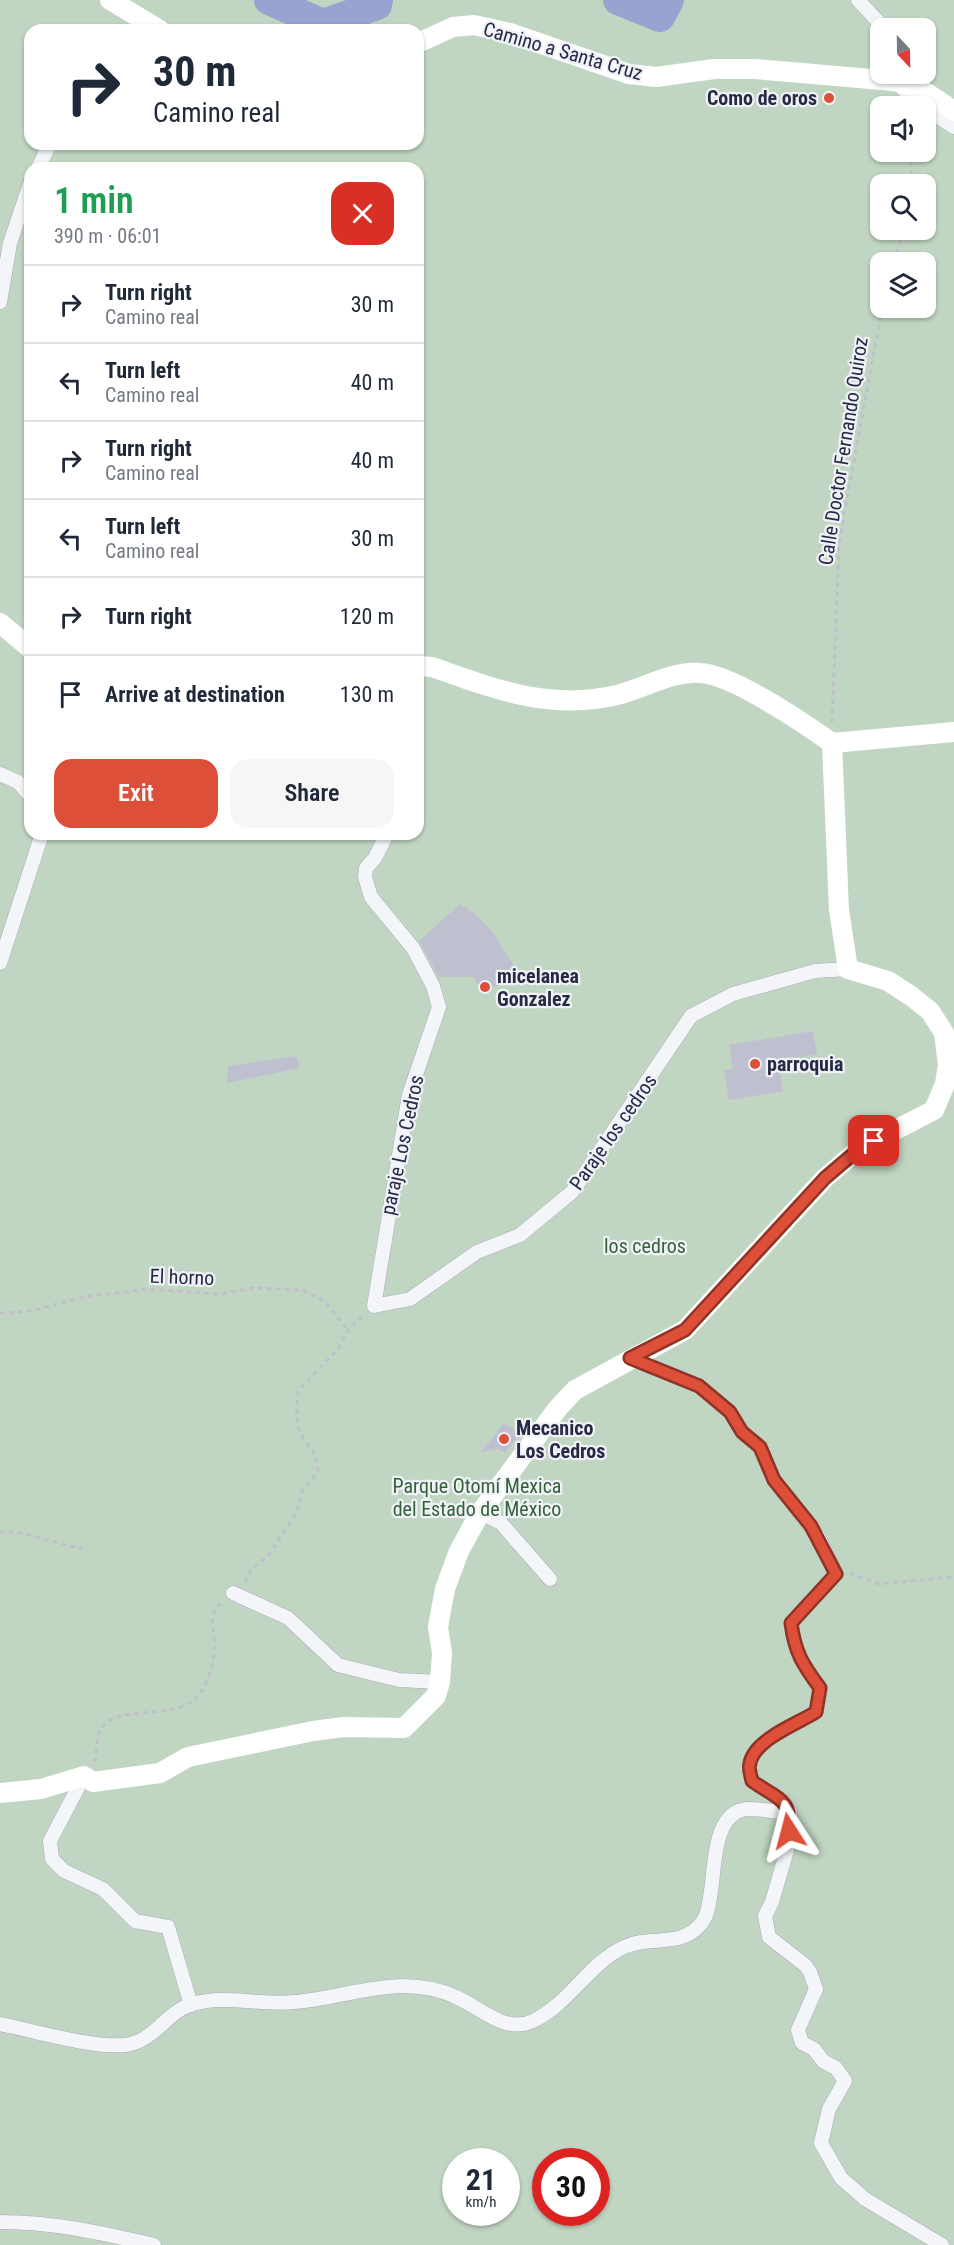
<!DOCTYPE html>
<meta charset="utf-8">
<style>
body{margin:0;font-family:"Roboto Condensed",sans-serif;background:#f6f6f7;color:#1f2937;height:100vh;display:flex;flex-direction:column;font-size:22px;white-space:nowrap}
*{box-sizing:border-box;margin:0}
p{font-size:20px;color:#747a83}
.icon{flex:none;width:33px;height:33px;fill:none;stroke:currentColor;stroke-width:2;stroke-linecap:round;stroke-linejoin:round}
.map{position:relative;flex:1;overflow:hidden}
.side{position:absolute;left:24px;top:162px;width:400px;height:678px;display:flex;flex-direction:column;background:#fff;border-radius:18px;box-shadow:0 2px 4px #0004}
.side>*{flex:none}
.hud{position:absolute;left:24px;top:24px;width:400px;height:126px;border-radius:18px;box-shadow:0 2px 4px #0004;background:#fff;color:#1f2937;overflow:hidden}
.needle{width:39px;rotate:158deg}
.buttons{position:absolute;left:870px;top:18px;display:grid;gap:12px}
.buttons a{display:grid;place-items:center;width:66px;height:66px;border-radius:12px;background:#fff;box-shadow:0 2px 4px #0004;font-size:30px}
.speed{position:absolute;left:442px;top:2148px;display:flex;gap:12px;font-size:30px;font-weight:700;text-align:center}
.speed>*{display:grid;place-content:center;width:78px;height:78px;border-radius:50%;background:#fff;box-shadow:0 2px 4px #0004;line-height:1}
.speed small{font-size:15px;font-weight:400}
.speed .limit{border:9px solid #d22;background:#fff;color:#111}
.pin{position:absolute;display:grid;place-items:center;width:51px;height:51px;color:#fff;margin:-26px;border-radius:12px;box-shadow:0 3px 9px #0006}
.me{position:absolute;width:66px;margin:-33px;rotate:351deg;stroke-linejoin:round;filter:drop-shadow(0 0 4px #0008)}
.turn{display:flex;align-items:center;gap:21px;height:126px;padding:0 30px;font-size:27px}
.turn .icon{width:78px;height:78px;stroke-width:2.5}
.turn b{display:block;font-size:42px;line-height:51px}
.round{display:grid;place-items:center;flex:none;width:63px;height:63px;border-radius:18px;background:#f6f6f7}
.head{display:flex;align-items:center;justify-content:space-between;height:102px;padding:0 30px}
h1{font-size:36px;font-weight:600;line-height:45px;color:#1e9e55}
.primary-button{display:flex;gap:12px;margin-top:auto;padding:12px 30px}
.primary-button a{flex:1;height:69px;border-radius:18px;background:#dd4f39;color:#fff;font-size:24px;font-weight:600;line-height:69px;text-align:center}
.primary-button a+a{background:#f6f6f7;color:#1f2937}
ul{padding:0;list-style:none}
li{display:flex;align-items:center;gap:18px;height:78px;padding:0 30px;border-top:2px solid #e0e1e3}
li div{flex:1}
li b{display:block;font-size:22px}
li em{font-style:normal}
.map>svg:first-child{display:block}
.green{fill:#c1d6c2;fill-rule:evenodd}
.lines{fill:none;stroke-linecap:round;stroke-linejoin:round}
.river{stroke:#98a3cf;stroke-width:30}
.building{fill:#bebfcf}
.minor-casing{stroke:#a9abb9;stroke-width:15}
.path{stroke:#bfc0ca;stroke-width:3;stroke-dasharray:4.5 4.5;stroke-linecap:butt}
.minor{stroke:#f4f5f9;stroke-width:14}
.secondary{stroke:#fff;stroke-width:20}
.route-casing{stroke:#903325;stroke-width:15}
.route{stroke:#dd4f39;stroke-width:10}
.poi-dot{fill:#dd4f39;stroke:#f1f2f8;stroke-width:2}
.labels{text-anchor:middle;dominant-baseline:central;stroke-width:4.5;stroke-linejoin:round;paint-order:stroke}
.street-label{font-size:20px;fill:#272a45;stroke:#f1f2f8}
.poi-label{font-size:20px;font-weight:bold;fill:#272a45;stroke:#f1f2f8;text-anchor:start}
.park-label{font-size:20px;fill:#336237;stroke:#f1f2f8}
</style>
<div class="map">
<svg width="954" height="2245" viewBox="0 0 954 2245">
<rect width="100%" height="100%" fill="#e1e2eb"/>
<path class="green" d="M0,0H954V2245H0ZM880,28H926V74H880ZM30,30H418V144H30ZM880,106H926V152H880ZM30,168H418V834H30ZM880,184H926V230H880ZM880,262H926V308H880ZM456,2162H507V2212H456ZM546,2162H597V2212H546Z"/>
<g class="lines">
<g class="river">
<polyline points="269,0 323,24 377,5 378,0"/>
<polyline points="618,0 660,17 669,0"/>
</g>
</g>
<g class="building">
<polygon points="460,904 475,914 492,931 518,972 506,984 487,988 482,995 474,977 439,977 419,941"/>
<polygon points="813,1031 817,1054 778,1061 783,1091 729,1100 724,1070 733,1069 729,1045"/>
<polygon points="296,1056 300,1068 227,1083 228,1066"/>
<polygon points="504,1423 520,1434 505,1453 499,1449 481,1452"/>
</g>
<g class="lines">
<g class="minor-casing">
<g id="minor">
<polyline points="858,0 884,28"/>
<polyline points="895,82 922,106"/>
<polyline points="926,109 954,127"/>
<polyline points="38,168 50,144"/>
<polyline points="0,302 10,243 30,184"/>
<polyline points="0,774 18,782 30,796"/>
<polyline points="387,834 375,858 366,868 365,877 371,897 413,948 433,986 439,1007 409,1095 374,1306 410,1299 477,1252 520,1235 572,1192 691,1016 733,994 815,971 848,969"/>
<polyline points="0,963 42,834"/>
<path d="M630,1358L699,1386L730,1412L742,1432L760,1447L774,1480L818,1536L836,1574L791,1623C795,1655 803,1664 820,1688L816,1712C797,1724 755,1739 750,1763C748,1768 751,1776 752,1781L784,1802L790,1813L787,1850L772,1902L765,1916L769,1937L805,1965L810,1972L816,1989L798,2030L802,2043L814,2049L823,2061L836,2068L845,2081L829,2109L821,2143L841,2178L865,2199L942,2245"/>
<polyline points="480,1513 501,1523 550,1579"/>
<polyline points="233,1593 288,1618 338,1665 399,1680 440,1682"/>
<polyline points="84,1776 50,1841 52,1859 64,1871 103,1889 135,1921 168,1927 191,2005"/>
<path d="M0,2024C35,2031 91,2048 125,2045C154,2042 166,2012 192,2004C227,1994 260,2006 295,2002C331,1999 365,1987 402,1986C420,1986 439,1989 456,1997C481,2008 505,2034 533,2021C569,2004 588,1964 624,1947C649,1935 679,1948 699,1926C708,1917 709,1904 711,1891C715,1866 713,1811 748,1809C762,1809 777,1812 790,1813"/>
<path d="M0,2222C54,2222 102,2233 154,2245"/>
</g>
</g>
<g class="path">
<polyline points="911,152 911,184"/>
<polyline points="894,262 903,230"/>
<polyline points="832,722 839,544 882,308"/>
<polyline points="0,1313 31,1311 83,1297 147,1289 219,1294 252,1288 288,1289 304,1291 324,1301 348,1330"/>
<polyline points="0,1532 17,1532 83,1549"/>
<polyline points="850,1573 879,1584 954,1577"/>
<path d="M245,1582L252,1568L268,1556L297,1512L301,1493L318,1471C314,1449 314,1455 303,1438C294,1423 297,1407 298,1391L338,1349L348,1330L364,1315"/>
<path d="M95,1762C97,1753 96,1739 100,1730C114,1704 169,1720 194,1700C207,1689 215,1661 215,1645C214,1630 207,1614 222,1602"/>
</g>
<use href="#minor" class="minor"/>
<g class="secondary">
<polyline points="110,0 160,30"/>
<polyline points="418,43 453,27 474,25 510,33 629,74 656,77 714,69 755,69 894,81 918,87 954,111"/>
<polyline points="0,623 30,648"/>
<polyline points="832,743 954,732"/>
<path d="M0,1793L41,1789L84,1776L93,1782L160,1773L188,1757L313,1731L344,1727L404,1728L436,1696L440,1682L442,1653L438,1627L445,1589L459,1551L480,1513L558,1408L575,1390L685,1330L825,1178L859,1149L934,1110L945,1084L948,1065L944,1033L930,1011L911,996L888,981L848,969L839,910L832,743C805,724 732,674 700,673C670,671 646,688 617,695C550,711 494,689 432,667L418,666"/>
</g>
</g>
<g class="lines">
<g class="route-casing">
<path id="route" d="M789,1831C792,1798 777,1799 752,1781C751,1776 748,1768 750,1763C755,1739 797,1724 816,1712L820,1688C803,1665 795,1653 791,1623L836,1574L811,1526L774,1480L760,1447L742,1432L730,1412L699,1386L630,1358L685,1330L825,1178L859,1149L874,1141"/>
</g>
<use href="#route" class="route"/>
</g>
<g class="poi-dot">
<circle cx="829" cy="98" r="6"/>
<circle cx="485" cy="987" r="6"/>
<circle cx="755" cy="1064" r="6"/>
<circle cx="504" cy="1439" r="6"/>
</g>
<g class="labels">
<g class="street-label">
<text transform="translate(563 51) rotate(16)">Camino a Santa Cruz</text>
<text transform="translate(843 451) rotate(-81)">Calle Doctor Fernando Quiroz</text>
<text transform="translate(613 1132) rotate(-55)">Paraje los cedros</text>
<text transform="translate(402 1145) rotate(-78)">paraje Los Cedros</text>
<text transform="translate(182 1277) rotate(2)">El horno</text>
</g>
<g class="poi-label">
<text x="817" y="98" text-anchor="end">Como de oros</text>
<text x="497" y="976">micelanea<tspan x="497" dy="23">Gonzalez</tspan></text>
<text x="767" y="1064">parroquia</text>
<text x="516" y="1428">Mecanico<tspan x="516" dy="23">Los Cedros</tspan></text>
</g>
<g class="park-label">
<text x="645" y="1246">los cedros</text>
<text x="477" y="1486">Parque Otomí Mexica<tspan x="477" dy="23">del Estado de México</tspan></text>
</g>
</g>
</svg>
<div class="buttons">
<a><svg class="needle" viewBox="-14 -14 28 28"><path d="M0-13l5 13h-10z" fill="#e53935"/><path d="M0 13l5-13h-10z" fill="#747a83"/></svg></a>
<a><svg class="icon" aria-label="sound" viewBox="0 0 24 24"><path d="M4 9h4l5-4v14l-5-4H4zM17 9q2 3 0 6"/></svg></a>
<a><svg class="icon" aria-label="search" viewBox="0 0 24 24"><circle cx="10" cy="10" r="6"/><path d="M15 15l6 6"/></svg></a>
<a><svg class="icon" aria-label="layers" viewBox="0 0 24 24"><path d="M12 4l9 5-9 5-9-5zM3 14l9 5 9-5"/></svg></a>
</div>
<div class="speed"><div>21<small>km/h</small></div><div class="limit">30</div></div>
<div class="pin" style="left:874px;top:1141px;background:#d93025"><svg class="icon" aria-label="arrive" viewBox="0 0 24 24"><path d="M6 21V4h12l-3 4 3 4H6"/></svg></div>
<svg class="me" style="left:789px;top:1831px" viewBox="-20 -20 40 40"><path d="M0-17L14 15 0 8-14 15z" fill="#dd4f39" stroke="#fff" stroke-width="4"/></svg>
<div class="hud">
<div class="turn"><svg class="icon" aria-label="right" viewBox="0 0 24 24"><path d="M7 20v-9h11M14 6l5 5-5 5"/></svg><div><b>30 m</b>Camino real</div></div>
</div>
<section class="side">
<div class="head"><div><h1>1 min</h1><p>390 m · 06:01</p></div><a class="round" style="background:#d93025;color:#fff"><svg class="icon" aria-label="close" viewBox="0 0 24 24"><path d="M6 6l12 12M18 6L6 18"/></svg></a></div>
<ul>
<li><svg class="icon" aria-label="right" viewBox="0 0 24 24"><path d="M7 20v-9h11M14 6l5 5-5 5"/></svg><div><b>Turn right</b><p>Camino real</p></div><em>30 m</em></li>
<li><svg class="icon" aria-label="left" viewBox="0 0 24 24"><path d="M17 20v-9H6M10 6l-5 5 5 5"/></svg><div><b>Turn left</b><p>Camino real</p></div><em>40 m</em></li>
<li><svg class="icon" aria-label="right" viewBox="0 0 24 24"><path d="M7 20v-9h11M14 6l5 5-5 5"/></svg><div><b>Turn right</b><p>Camino real</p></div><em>40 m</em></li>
<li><svg class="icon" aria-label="left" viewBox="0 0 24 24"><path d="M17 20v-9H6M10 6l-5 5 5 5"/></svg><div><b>Turn left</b><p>Camino real</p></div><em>30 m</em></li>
<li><svg class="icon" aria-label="right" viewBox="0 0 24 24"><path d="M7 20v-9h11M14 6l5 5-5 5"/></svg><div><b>Turn right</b></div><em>120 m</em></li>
<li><svg class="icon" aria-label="arrive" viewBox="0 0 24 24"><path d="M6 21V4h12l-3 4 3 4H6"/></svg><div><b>Arrive at destination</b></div><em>130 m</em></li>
</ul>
<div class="primary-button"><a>Exit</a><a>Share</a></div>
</section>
</div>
